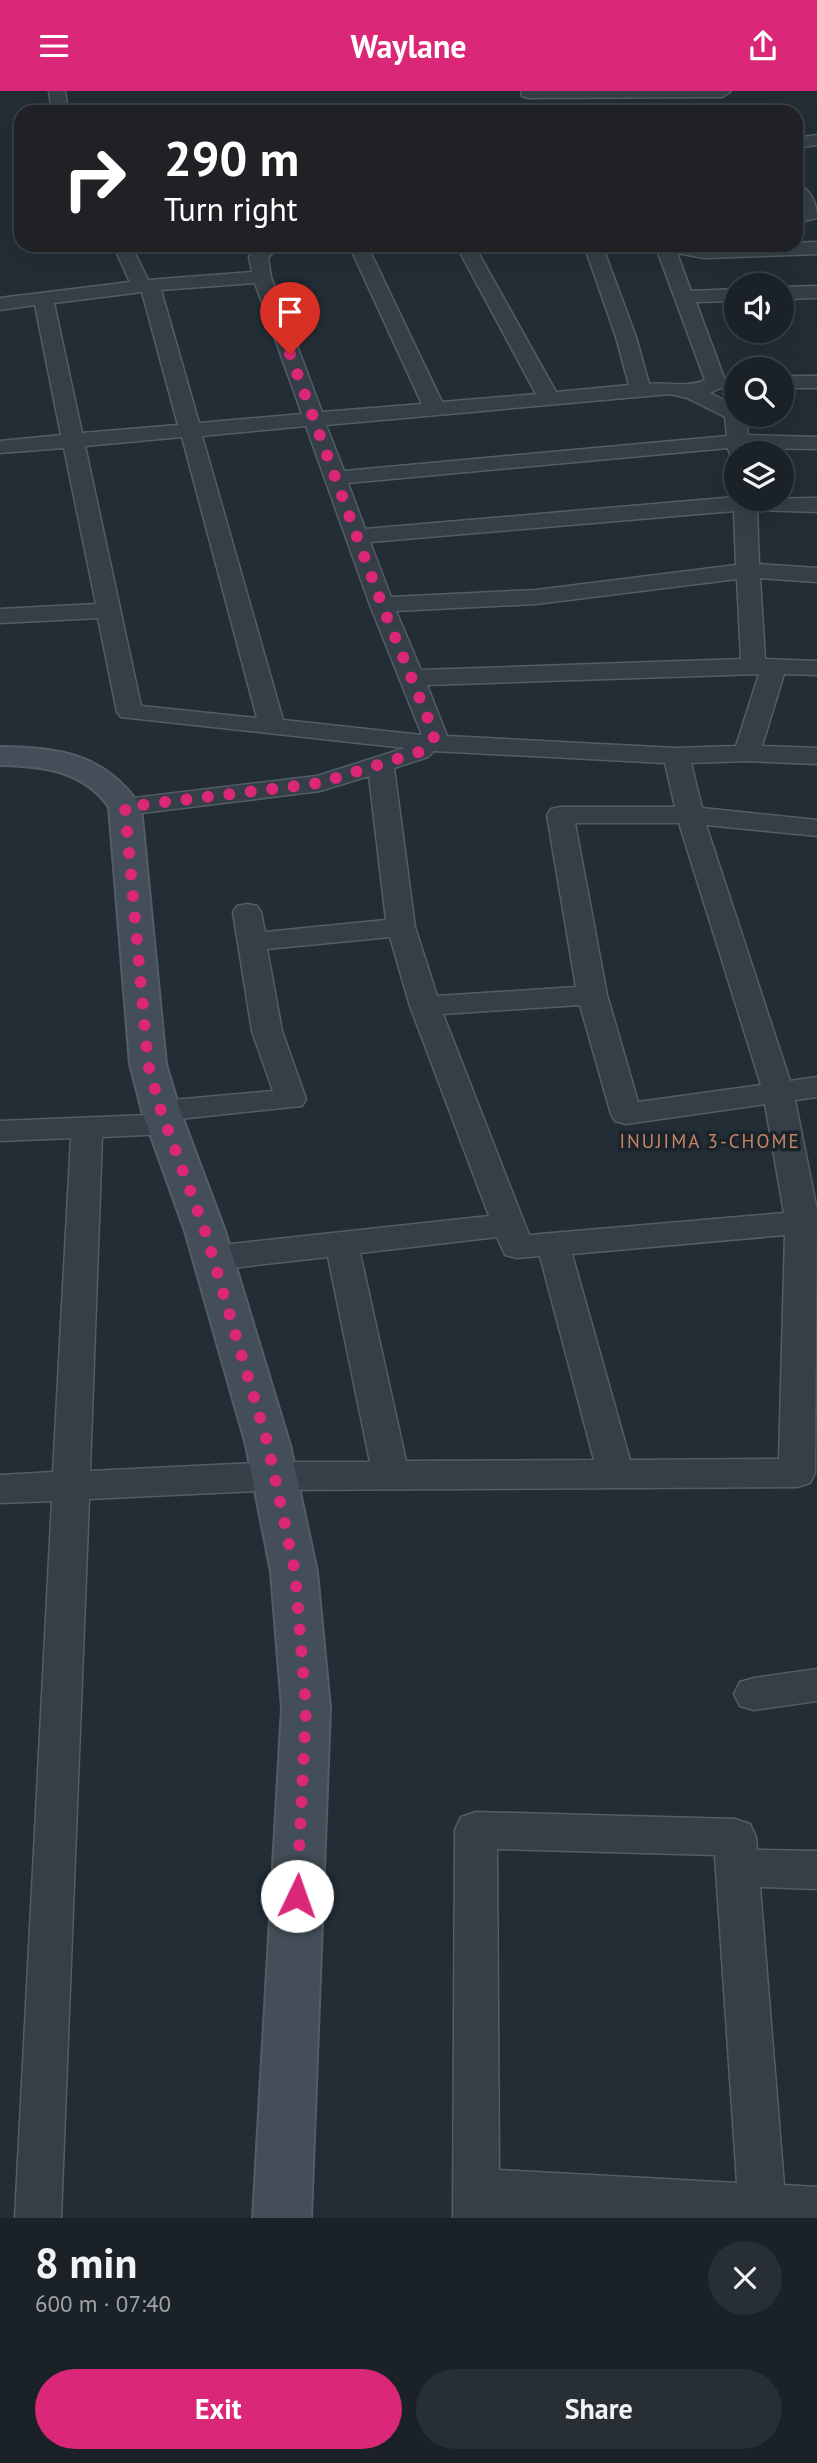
<!DOCTYPE html>
<meta charset="utf-8">
<style>
body{margin:0;font-family:"PT Sans",sans-serif;background:#272f34;color:#f1f3f6;height:100vh;display:flex;flex-direction:column;font-size:26px;white-space:nowrap}
*{box-sizing:border-box;margin:0}
p{font-size:23px;color:#9fa4a8}
.icon{flex:none;width:38px;height:38px;fill:none;stroke:currentColor;stroke-width:2;stroke-linecap:round;stroke-linejoin:round}
.map{position:relative;height:2127px;overflow:hidden}
.drawer{display:flex;flex-direction:column;background:#1a2228;flex:1}
.drawer>*{flex:none}
.hud{position:absolute;left:14px;top:14px;width:789px;height:147px;border-radius:21px;box-shadow:0 7px 28px #0002,0 0 0 2px #383f45;background:#202124;color:#fff;overflow:hidden}
.tools{position:absolute;left:724px;top:182px;display:grid;gap:14px}
.tools a{display:grid;place-items:center;width:70px;height:70px;border-radius:50%;background:#1a2228;box-shadow:0 7px 28px #0002,0 0 0 2px #383f45;font-size:35px}
.pin{position:absolute;display:grid;place-items:center;width:60px;height:60px;color:#fff;margin:-72px -30px;border-radius:50% 50% 50% 0;rotate:-45deg;box-shadow:0 0 7px #0007}
.pin .icon{rotate:45deg}
.me{position:absolute;width:77px;margin:-38px;rotate:3deg;stroke-linejoin:round;filter:drop-shadow(0 0 5px #0008)}
.turn{display:flex;align-items:center;gap:24px;height:147px;padding:0 35px;font-size:32px}
.turn .icon{width:91px;height:91px;stroke-width:2.5}
.turn b{display:block;font-size:49px;line-height:60px}
.round{display:grid;place-items:center;flex:none;width:74px;height:74px;border-radius:37px;background:#272f34}
.head{display:flex;align-items:center;justify-content:space-between;height:119px;padding:0 35px}
h1{font-size:42px;font-weight:600;line-height:52px}
.primary-button{display:flex;gap:14px;margin-top:auto;padding:14px 35px}
.primary-button a{flex:1;height:80px;border-radius:42px;background:#db2777;color:#fff;font-size:28px;font-weight:600;line-height:80px;text-align:center}
.primary-button a+a{background:#272f34;color:#f1f3f6}
header{display:flex;justify-content:space-between;align-items:center;height:91px;padding:0 35px;background:#db2777;color:#fff;font-size:32px;font-weight:600}
.map>svg:first-child{display:block}
.lines{fill:none;stroke-linecap:round;stroke-linejoin:round}
.street-casing{stroke:#535d64;stroke-width:3}
.secondary-casing{stroke:#535d64;stroke-width:4}
.street{fill:#363f47;fill-rule:evenodd}
.secondary{fill:#444e59;fill-rule:evenodd}
.route{stroke:#db2777;stroke-width:12;stroke-dasharray:0 21.6}
.labels{text-anchor:middle;dominant-baseline:central;stroke-width:7;stroke-linejoin:round;paint-order:stroke}
.neighbourhood-label{font-size:19px;letter-spacing:2px;fill:#c88566;stroke:#1b242b}
</style>
<header><svg class="icon" aria-label="menu" viewBox="0 0 24 24"><path d="M4 6h16M4 12h16M4 18h16"/></svg>Waylane<svg class="icon" aria-label="share" viewBox="0 0 24 24"><path d="M12 15V3M7 8l5-5 5 5M5 13v7h14v-7"/></svg></header>
<div class="map">
<svg width="817" height="2127" viewBox="0 0 817 2127">
<rect width="100%" height="100%" fill="#232d36"/>
<g class="lines">
<g class="street-casing">
<g id="street">
<polygon points="49,0 65,0 68,21 52,21"/>
<polygon points="521,0 729,0 730,1 722,6 528,7 522,5"/>
<polygon points="817,44 817,54 796,57 796,47"/>
<path d="M796,93C811,97 817,113 817,127L796,132V122L804,119L796,110Z"/>
<path d="M817,151V163L704,167L677,162L691,200L737,198V210L696,211L726,292L723,296L710,302L737,316V324H745L748,344L817,346V358L749,357L750,362H737V368L731,367L728,357L348,392L365,438L735,406L737,404V408L817,407V421L757,419L759,473L817,477V491L760,487L765,568L817,570V584L784,583L762,655L817,657V673L747,670L691,672L702,717L817,729V745L706,734L790,990L817,986V1006L795,1009L817,1119L815,1382L810,1392L797,1396L274,1399L89,1408L61,2127H15L52,1410L0,1412V1384L53,1381L71,1047L0,1050V1030L148,1024L146,1020L150,1013L161,1010L273,1000L252,940L233,821L237,815L247,813L257,815L261,821L265,841L386,829L369,685L320,700L125,724L116,722L112,716L116,710L125,708L317,685L405,657L121,626L117,621L98,527L0,532V518L96,513L64,357L0,362V350L61,344L35,214L0,219V207L130,191L113,154H131L148,189L252,181L249,166L260,154H280L268,167L271,186L322,321L422,313L349,154H367L442,311L536,303L456,154H474L556,301L629,294L616,246L584,154H602L636,246L649,293C669,291 687,297 705,289L655,154L704,155ZM255,192L302,323L199,332L161,199ZM142,201L178,334L82,342L54,212ZM670,303L687,307L725,326L727,345L344,380L326,334ZM306,335L370,514L422,644L283,629L202,345ZM182,346L257,627L141,615L85,355ZM734,420L736,474L536,499L391,506L370,451ZM737,488L741,568L421,579L396,520L536,513ZM759,583L736,655L676,657L447,645L427,594ZM434,660L665,672L675,716H560L551,718L547,724L576,896L437,905L415,836L394,677L428,666ZM575,732H679L761,994L638,1011L607,904ZM390,846L410,915L489,1125L213,1155L201,1159L197,1167L201,1175L213,1179L328,1166L370,1371H274L90,1380L102,1046L166,1043L177,1040L182,1033L179,1028L302,1015L306,1008L282,940L267,858ZM580,914L611,1023L615,1030L626,1033L765,1013L784,1122L529,1144L443,923ZM785,1144L779,1368L630,1369L572,1163ZM497,1146L505,1164L517,1167L540,1165L594,1369L406,1370L360,1162Z"/>
<polygon points="817,195 817,207 782,208 782,196"/>
<rect x="782" y="285" width="35" height="12"/>
<polygon points="817,1578 817,1610 754,1619 740,1615 734,1603 740,1591 754,1587"/>
<path d="M476,1721L735,1728L750,1733L756,1746L757,1759L817,1760V1798L760,1796L784,2094L817,2096V2127H453L455,1739L461,1726ZM497,1758L715,1764L737,2092L499,2079Z"/>
</g>
</g>
<g class="secondary-casing">
<path id="secondary" d="M0,656C61,657 105,663 141,716L166,973L180,1020L225,1140L290,1354L317,1481L330,1617L311,2127H253L282,1617L271,1481L246,1354L185,1140L142,1020L130,973L109,716C83,679 42,675 0,674Z"/>
</g>
<use href="#street" class="street"/>
<use href="#secondary" class="secondary"/>
</g>
<g class="lines">
<polyline class="route" points="290,263 382,514 435,645 419,661 320,692 125,716 148,973 161,1020 205,1140 268,1354 295,1481 306,1617 297,1805"/>
</g>
<g class="labels">
<g class="neighbourhood-label">
<text x="710" y="1050">INUJIMA 3-CHOME</text>
</g>
</g>
</svg>
<div class="tools">
<a><svg class="icon" aria-label="sound" viewBox="0 0 24 24"><path d="M4 9h4l5-4v14l-5-4H4zM17 9q2 3 0 6"/></svg></a>
<a><svg class="icon" aria-label="search" viewBox="0 0 24 24"><circle cx="10" cy="10" r="6"/><path d="M15 15l6 6"/></svg></a>
<a><svg class="icon" aria-label="layers" viewBox="0 0 24 24"><path d="M12 4l9 5-9 5-9-5zM3 14l9 5 9-5"/></svg></a>
</div>
<div class="pin" style="left:290px;top:263px;background:#d93025"><svg class="icon" aria-label="arrive" viewBox="0 0 24 24"><path d="M6 21V4h12l-3 4 3 4H6"/></svg></div>
<svg class="me" style="left:297px;top:1805px" viewBox="-20 -20 40 40"><circle r="19" fill="#fff"/><path d="M0-13L10 11 0 6-10 11z" fill="#db2777"/></svg>
<div class="hud">
<div class="turn"><svg class="icon" aria-label="right" viewBox="0 0 24 24"><path d="M7 20v-9h11M14 6l5 5-5 5"/></svg><div><b>290 m</b>Turn right</div></div>
</div>
</div>
<section class="drawer">
<div class="head"><div><h1>8 min</h1><p>600 m · 07:40</p></div><a class="round"><svg class="icon" aria-label="close" viewBox="0 0 24 24"><path d="M6 6l12 12M18 6L6 18"/></svg></a></div>
<div class="primary-button"><a>Exit</a><a>Share</a></div>
</section>
